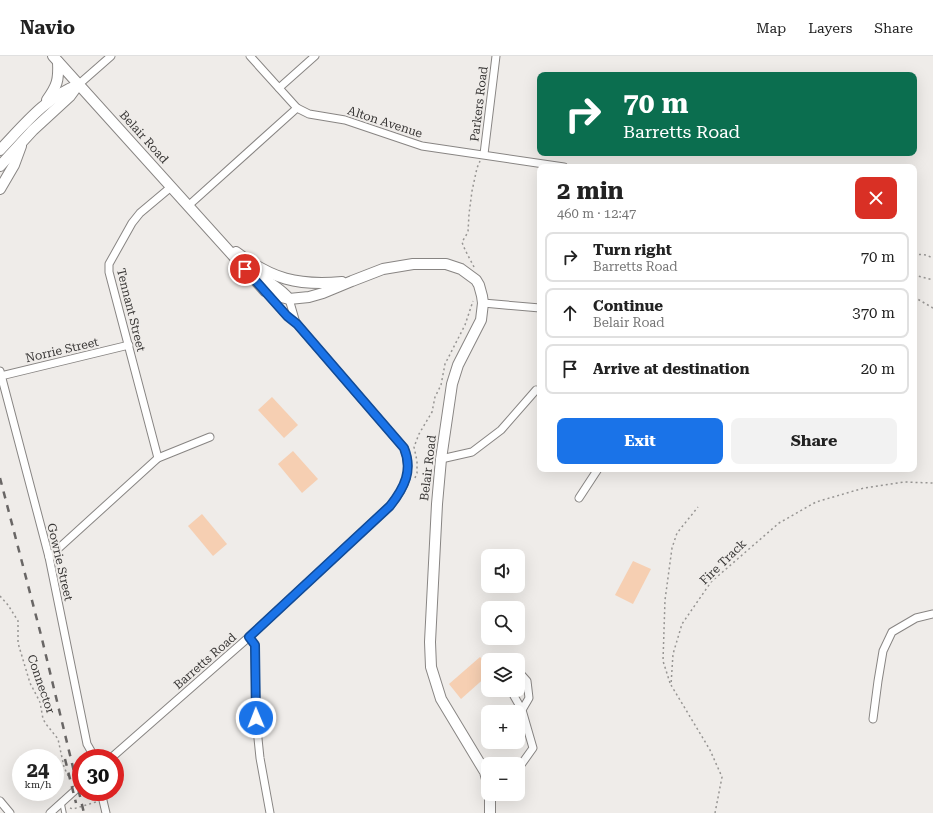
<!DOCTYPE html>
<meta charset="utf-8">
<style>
body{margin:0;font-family:"Roboto Serif",serif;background:#f2f2f2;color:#222;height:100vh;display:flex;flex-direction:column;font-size:15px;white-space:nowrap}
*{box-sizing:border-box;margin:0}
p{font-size:13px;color:#767676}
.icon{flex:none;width:22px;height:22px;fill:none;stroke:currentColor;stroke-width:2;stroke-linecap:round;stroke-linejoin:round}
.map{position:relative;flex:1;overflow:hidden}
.side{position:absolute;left:537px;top:108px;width:380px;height:308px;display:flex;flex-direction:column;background:#fff;border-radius:8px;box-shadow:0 4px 16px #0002}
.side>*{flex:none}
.hud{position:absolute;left:537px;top:16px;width:380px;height:84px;border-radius:8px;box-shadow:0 4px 16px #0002;background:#0b6e4f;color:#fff;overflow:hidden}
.tools{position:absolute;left:481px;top:493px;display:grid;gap:8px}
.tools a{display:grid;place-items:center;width:44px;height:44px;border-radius:8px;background:#fff;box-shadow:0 4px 16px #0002;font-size:20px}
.speed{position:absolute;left:12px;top:693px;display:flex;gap:8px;font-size:20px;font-weight:700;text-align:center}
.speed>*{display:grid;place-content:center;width:52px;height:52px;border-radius:50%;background:#fff;box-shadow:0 4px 16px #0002;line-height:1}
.speed small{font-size:10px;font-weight:400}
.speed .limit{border:6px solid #d22;background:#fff;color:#111}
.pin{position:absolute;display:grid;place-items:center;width:34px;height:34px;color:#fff;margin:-17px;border:2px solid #fff;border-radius:50%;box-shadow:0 1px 4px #0007}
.me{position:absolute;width:44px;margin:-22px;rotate:359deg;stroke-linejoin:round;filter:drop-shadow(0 0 3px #0008)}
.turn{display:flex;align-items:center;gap:14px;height:84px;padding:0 20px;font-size:18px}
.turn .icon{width:52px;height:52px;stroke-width:2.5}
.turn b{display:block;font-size:28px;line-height:34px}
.round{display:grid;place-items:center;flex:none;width:42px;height:42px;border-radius:8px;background:#f2f2f2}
.summary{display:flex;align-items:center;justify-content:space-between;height:68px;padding:0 20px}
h1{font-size:24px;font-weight:700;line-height:30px}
.primary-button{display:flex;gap:8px;margin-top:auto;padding:8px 20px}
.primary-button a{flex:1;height:46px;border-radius:8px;background:#1a73e8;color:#fff;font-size:16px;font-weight:700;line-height:46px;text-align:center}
.primary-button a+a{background:#f2f2f2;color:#222}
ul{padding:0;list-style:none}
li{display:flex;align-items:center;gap:12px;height:50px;margin:0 8px 6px;padding:0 12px;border:2px solid #e0e0e0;border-radius:8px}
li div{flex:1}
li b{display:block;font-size:15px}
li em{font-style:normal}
header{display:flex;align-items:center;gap:24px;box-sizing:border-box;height:56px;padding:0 20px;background:#fff;border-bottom:1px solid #e0e0e0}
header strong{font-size:19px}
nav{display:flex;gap:22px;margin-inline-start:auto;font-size:14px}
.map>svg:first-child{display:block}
.green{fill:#f6cfb2}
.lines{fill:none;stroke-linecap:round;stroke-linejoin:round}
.service-casing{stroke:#888583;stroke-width:5.5}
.minor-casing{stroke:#888583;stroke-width:9}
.secondary-casing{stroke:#888583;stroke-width:12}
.path{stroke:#979593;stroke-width:1.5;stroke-dasharray:2 3;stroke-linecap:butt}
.service{stroke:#fff;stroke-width:3.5}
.minor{stroke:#fff;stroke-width:7}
.secondary{stroke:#fff;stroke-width:10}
.rail{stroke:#696665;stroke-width:2.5;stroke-dasharray:7 7;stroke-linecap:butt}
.route-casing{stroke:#114b97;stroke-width:10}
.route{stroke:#1a73e8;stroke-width:7}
.labels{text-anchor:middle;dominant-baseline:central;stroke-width:4;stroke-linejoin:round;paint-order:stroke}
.street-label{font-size:12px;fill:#393736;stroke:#efece9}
</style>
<header>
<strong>Navio</strong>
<nav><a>Map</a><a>Layers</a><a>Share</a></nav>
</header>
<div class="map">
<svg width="933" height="757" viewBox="0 0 933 757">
<rect width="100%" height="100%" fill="#efece9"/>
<g class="green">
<polygon points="272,341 298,369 284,382 258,354"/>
<polygon points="293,395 318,423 302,437 278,408"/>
<polygon points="202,458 227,488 213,500 188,470"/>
<polygon points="633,505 651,513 633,548 615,539"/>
<polygon points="480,601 488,609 488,619 461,643 449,628"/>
</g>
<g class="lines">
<g class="service-casing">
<polyline id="service" points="62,747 64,757"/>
</g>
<g class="minor-casing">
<g id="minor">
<polyline points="250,0 297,52"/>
<polyline points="78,29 111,0"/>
<polyline points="279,32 315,0"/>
<polyline points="484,98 496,0"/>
<polyline points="188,150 297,52 309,58 345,64 422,90 564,111"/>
<polyline points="289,243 296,267"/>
<polyline points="483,247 540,252"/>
<polyline points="0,315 49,501 87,688 95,702"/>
<polyline points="1,320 129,289"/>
<polyline points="158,402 210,381"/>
<polyline points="441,403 472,396 501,374 536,334"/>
<polyline points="579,442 598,413"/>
<polyline points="49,501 158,402 109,216 109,208 132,167 140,157 171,131"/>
<polyline points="249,581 255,589 256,663 260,702 270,757"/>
<polyline points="518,617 519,616 527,625 529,642 522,654"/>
<polyline points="512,634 514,640 522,654 533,692 518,713"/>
<polyline points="873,663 878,625 883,595 892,576 916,562 933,558"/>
<path d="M111,702L249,581L390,450C405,432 413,414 404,392L296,267L287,260L267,237"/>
<polyline points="101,736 106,757"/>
<polyline points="0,745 10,757"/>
<polyline points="50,757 81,729"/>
</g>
</g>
<g class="secondary-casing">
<g id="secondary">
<polyline points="53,0 265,235 277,240 289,243 309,241 323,237 352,225 383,213 413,208 446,208 461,213 476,224 479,229 482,240 483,247 481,264 458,309 452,328 441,403 437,448 430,586 431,611 441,643 485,716 488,727"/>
<path d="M47,44C57,30 59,24 58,6"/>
<path d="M0,94C23,70 46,41 78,29"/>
<polyline points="0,110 33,74 70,40 78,29"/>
<polyline points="0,133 14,109 21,90"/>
<path d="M236,196C272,223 297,230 342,226"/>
<path d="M256,215C266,227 279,230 289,243"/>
<polyline points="490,738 490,757"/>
</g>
</g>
<g class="path">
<polyline points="914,198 926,199 933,202"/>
<path d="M474,211C470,203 465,195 462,186L468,176L469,158L472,135L477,112L480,105"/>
<polyline points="914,219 933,224"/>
<polyline points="914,241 933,252"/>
<polyline points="441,329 445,308 465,269 473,245"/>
<polyline points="415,422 417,417 417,405 414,391 419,378 432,356 435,341 441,329"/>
<polyline points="0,540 8,549 18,565 18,587 30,627 40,646 43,663 46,668 58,683 64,711 69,722"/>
<polyline points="670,627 663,605 665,544 672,492 677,477 698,451"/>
<polyline points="70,752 73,753 96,746"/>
<polyline points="715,757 722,721 710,694 671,629 673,598 682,568 711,526 779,467 816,446 864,432 904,426 933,427"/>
</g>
<use href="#service" class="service"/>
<use href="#minor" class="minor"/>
<use href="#secondary" class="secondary"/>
<g class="rail">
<polyline points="0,422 41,579 84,757"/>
<polyline points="65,703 76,747"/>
</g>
</g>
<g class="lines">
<g class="route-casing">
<path id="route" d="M245,213L287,260L297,268L404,392C413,414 405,431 390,450L249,581L255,589L256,662"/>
</g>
<use href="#route" class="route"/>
</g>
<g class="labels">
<g class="street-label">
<text transform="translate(479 48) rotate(-83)">Parkers Road</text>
<text transform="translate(385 66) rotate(18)">Alton Avenue</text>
<text transform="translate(144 81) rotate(48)">Belair Road</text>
<text transform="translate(131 254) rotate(76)">Tennant Street</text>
<text transform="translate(62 294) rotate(-13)">Norrie Street</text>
<text transform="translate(428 412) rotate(-83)">Belair Road</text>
<text transform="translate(60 506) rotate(77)">Gowrie Street</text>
<text transform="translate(723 506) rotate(-44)">Fire Track</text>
<text transform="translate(205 605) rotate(-41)">Barretts Road</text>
<text transform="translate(41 628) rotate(71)">Connector</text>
</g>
</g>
</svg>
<div class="tools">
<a><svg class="icon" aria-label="sound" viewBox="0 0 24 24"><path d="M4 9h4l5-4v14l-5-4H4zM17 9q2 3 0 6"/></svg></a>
<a><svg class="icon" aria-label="search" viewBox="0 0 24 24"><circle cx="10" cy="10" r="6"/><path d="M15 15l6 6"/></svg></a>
<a><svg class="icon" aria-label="layers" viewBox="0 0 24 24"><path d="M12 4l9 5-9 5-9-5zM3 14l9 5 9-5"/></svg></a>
<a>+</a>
<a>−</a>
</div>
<div class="speed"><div>24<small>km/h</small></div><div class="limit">30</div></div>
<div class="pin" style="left:245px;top:213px;background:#d93025"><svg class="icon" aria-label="arrive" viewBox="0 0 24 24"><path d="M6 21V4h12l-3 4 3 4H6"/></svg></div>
<svg class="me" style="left:256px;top:662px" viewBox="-20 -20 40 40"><circle r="17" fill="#1a73e8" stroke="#fff" stroke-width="3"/><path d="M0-11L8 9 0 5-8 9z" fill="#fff"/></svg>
<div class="hud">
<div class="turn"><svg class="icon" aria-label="right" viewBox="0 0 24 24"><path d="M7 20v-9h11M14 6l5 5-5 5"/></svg><div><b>70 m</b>Barretts Road</div></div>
</div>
<section class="side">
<div class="summary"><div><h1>2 min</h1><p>460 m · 12:47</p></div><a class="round" style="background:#d93025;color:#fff"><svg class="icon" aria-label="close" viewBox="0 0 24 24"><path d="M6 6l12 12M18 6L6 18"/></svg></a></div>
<ul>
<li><svg class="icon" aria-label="right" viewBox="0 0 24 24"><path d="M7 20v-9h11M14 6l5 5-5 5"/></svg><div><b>Turn right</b><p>Barretts Road</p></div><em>70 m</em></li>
<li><svg class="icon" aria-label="ahead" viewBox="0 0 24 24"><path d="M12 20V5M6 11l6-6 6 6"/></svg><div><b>Continue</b><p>Belair Road</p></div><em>370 m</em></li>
<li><svg class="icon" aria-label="arrive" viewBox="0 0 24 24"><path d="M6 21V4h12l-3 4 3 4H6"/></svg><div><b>Arrive at destination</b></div><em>20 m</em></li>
</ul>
<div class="primary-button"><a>Exit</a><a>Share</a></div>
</section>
</div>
